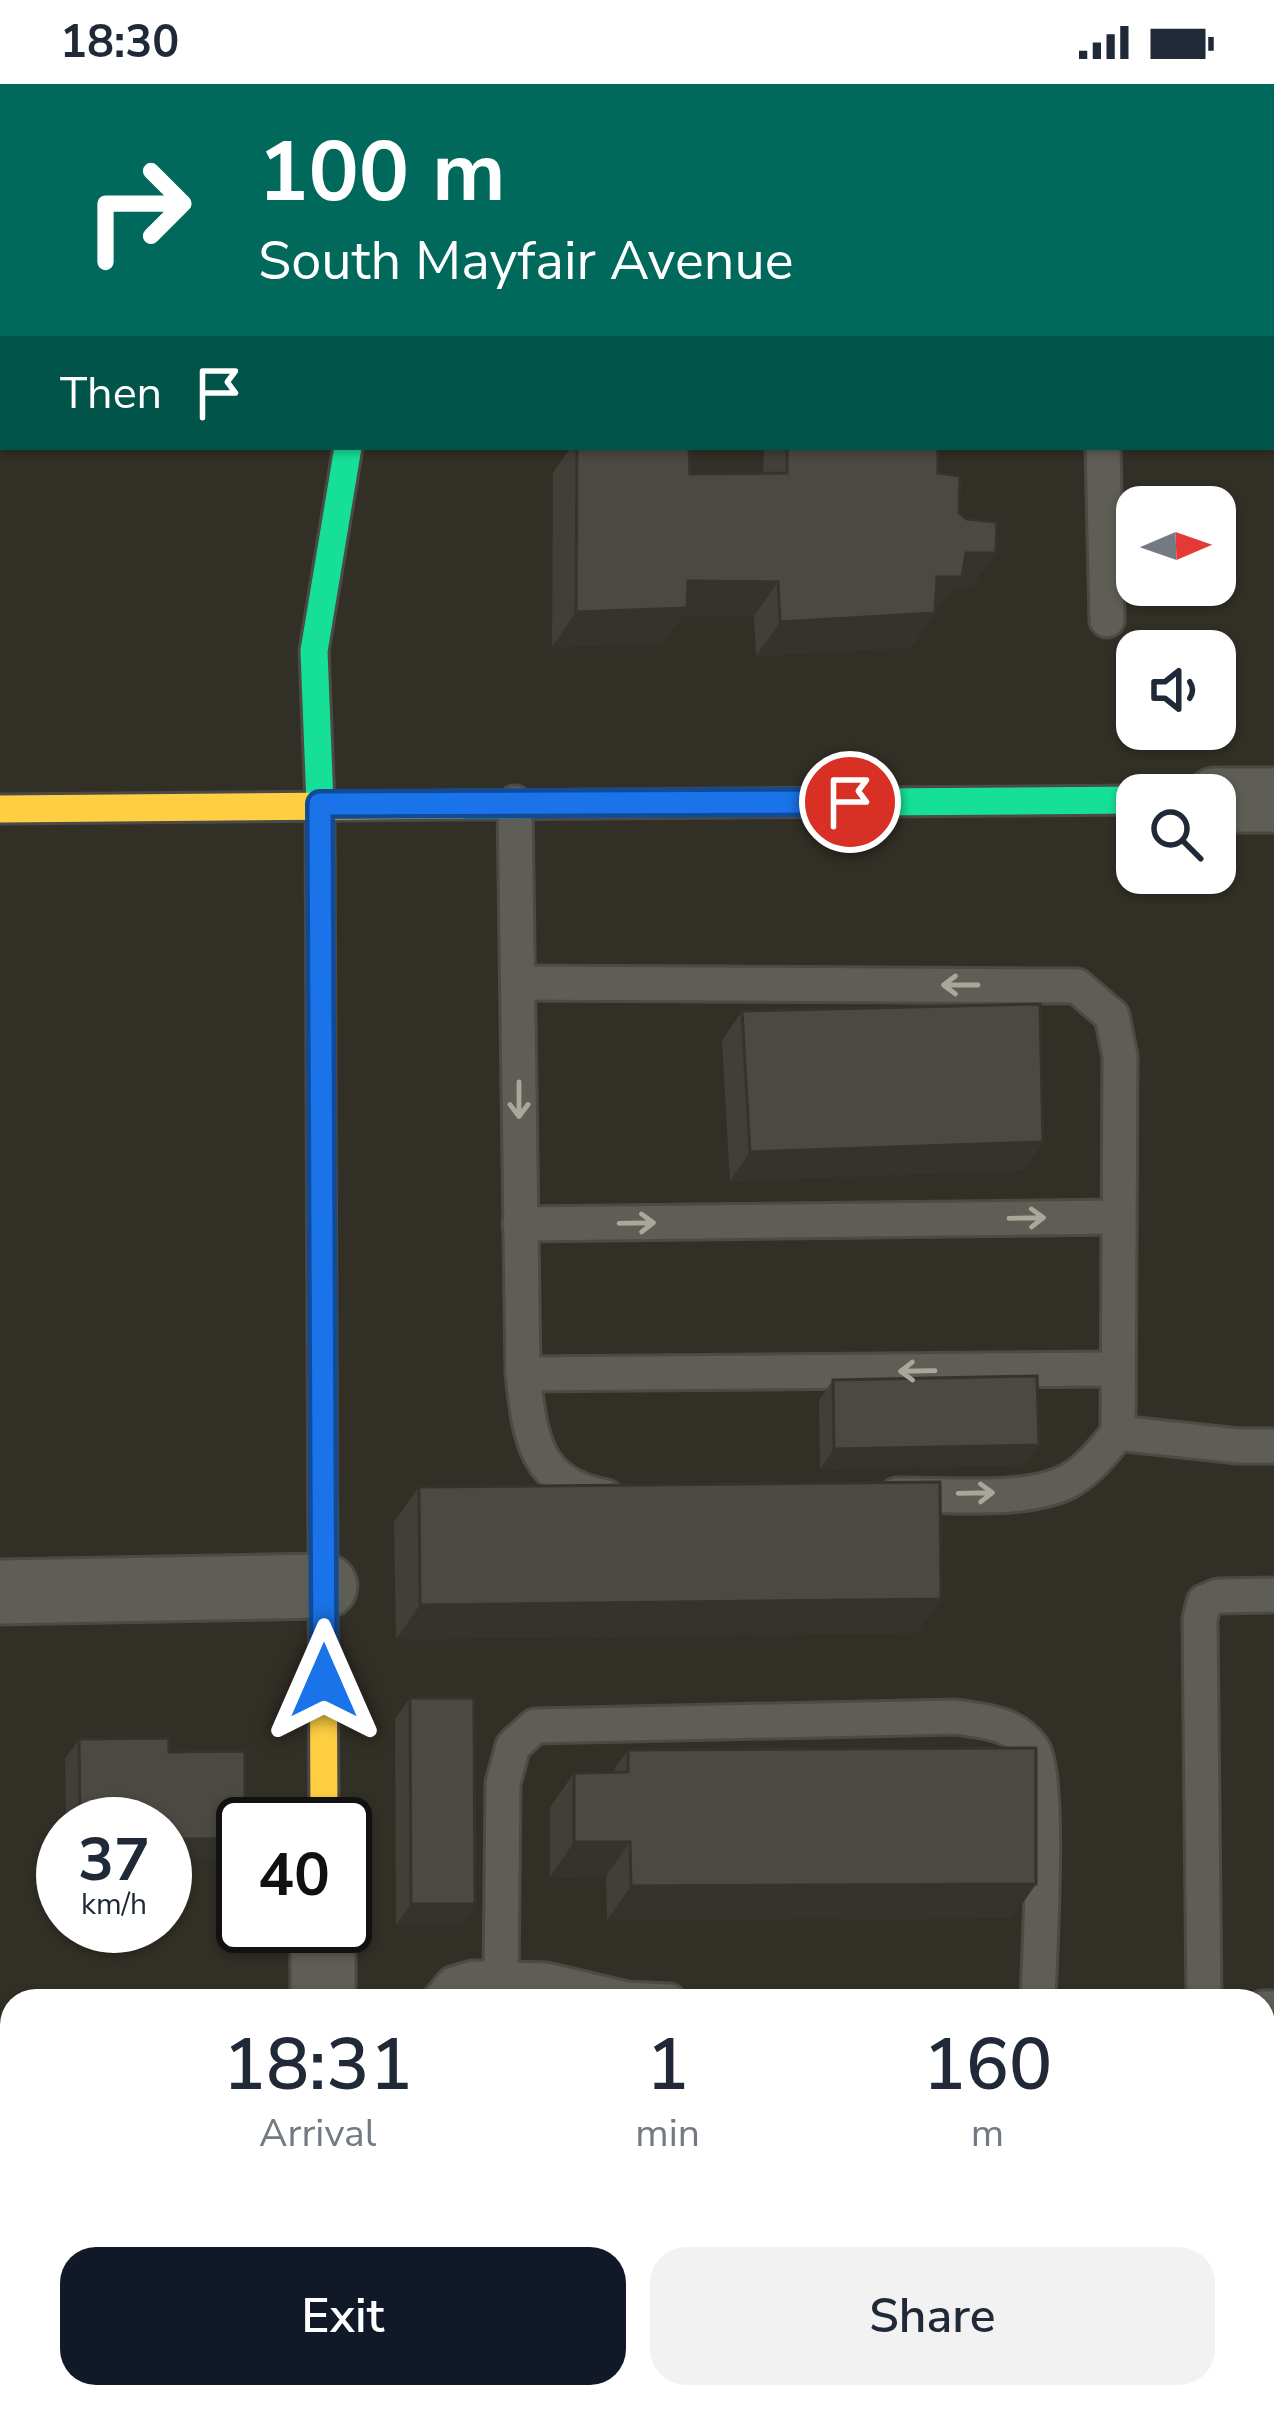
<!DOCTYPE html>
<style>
body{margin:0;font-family:"Nunito Sans",sans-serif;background:#f2f2f3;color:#1f2937;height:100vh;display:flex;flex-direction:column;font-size:45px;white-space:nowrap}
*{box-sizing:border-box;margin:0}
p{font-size:39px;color:#747a83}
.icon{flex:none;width:66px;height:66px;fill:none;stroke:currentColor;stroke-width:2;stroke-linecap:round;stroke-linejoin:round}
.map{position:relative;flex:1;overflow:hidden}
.drawer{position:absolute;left:0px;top:1905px;width:1275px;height:420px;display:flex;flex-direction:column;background:#fff;border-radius:36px 36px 0 0;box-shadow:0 3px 9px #0004}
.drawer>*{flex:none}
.hud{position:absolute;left:0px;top:0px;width:1275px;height:366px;box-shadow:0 3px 9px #0004;background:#00695c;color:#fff;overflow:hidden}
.needle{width:78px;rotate:88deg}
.fabs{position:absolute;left:1116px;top:402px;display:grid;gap:24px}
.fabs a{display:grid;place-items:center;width:120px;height:120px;border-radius:24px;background:#fff;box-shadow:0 3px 9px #0004;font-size:60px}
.speed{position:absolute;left:36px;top:1713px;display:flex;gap:24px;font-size:60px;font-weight:700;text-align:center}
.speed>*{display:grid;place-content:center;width:156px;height:156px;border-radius:50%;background:#fff;box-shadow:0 3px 9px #0004;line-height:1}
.speed small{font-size:30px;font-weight:400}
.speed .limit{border:6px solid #111;border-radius:18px;background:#fff;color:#111}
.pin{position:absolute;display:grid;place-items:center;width:102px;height:102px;color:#fff;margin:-51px;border:6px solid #fff;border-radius:50%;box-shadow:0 3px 12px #0007}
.me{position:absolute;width:132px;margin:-66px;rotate:0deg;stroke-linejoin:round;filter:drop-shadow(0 0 9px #0008)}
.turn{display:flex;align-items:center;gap:42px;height:252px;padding:0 60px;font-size:54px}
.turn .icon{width:156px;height:156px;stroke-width:2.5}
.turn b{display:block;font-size:84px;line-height:102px}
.then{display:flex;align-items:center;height:114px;padding:0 60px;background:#0003;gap:24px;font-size:45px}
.eta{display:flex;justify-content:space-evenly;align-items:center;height:204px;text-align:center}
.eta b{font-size:72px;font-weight:600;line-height:84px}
.primary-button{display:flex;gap:24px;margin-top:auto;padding:24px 60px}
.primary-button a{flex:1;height:138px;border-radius:36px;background:#111827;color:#fff;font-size:48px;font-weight:600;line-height:138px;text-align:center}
.primary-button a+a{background:#f2f2f3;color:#1f2937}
.status{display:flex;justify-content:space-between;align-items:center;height:84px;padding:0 60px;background:#fff;direction:ltr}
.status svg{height:33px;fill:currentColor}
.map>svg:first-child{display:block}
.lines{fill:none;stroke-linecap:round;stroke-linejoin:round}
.lane-casing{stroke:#4c4a44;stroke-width:39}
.street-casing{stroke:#4c4a44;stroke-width:69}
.fast-casing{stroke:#4c4a44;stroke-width:33}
.slow-casing{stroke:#4c4a44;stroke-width:33}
.lane{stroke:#5f5e56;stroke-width:33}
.street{stroke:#5f5e56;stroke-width:63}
.fast{stroke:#16e098;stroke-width:27}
.slow{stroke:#ffcf43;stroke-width:27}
.wall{fill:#403f38}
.shaded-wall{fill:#34332e}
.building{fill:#4b4941;stroke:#34332e;stroke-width:3}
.oneway{stroke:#aaa79a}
.route-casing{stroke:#114b97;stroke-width:30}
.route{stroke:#1a73e8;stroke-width:21}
</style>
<div class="status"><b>18:30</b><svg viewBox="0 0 49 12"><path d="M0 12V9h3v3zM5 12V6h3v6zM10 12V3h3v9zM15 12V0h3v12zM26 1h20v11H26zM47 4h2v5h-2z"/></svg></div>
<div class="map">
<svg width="1274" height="2325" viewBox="0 0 1274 2325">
<rect width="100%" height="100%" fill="#322f26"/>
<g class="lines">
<g class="lane-casing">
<g id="lane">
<polyline points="1113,3 1113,0"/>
<polyline points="1272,154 1274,154"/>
<polyline points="1103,363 1107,536"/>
<path d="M515,719L523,1290C530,1353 534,1400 606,1413"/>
<polyline points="519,899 1077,902 1112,932 1120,972 1118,1349 1238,1362 1274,1362"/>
<polyline points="520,1140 1119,1133"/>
<polyline points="523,1290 1118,1285"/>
<path d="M897,1411C946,1410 1031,1420 1072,1395C1091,1383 1104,1366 1118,1349"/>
<path d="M501,1895L503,1699L513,1662L535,1642L956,1633C984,1637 1014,1639 1032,1664C1051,1690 1039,1875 1038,1917"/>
<polyline points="439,1917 453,1900 473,1894 546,1896 627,1915 669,1917"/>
<polyline points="1204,1917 1200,1535 1204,1518 1218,1512 1274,1511"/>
<polyline points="1263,1924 1274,1924"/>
<polyline points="434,2313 435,2325"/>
</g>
</g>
<g class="street-casing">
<g id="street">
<polyline points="373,3 373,0"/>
<polyline points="1215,716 1274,716"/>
<polyline points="0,1508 325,1502"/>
<polyline points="323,1917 323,1842"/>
<polyline points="321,2325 322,2313"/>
</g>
</g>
<g class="fast-casing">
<g id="fast">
<polyline points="462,721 1137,716"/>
<polyline points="321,997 320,720 314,567 348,363"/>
</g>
</g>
<g class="slow-casing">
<g id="slow">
<polyline points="0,725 462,721"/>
<polyline points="321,997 324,1740"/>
</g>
</g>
<use href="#lane" class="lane"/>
<use href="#street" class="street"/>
<use href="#fast" class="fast"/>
<use href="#slow" class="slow"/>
</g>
<g class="wall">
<polygon points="386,0 1039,0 1039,3 387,3"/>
<polygon points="571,363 689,363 690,390 763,390 764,367 766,363 938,363 938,389 959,429 972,503 954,503 911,563 756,572 754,532 682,532 663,559 552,563 553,389"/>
<polygon points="742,927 1043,1058 1023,1086 730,1097 722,956"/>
<polygon points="833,1296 1039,1361 1024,1381 820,1385 819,1316"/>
<polygon points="419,1403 941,1515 917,1549 396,1555 394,1438"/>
<polygon points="410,1614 475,1820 461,1841 396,1841 395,1635"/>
<polygon points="79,1655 169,1668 231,1775 165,1740 66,1740 65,1675"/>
<polygon points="628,1666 1036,1800 1012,1834 607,1836 606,1792 550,1793 550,1723 574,1689 612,1688"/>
<polygon points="475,2313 1068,2313 1060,2324 1004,2325 476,2325"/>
</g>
<g class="shaded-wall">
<polygon points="966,469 996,469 972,503 954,503 937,528 912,528 937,493"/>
<polygon points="688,497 778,498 754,532 682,532 663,559 552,563 576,528"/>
<polygon points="935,529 911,563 756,572 780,538"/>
<polygon points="1043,1058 1023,1086 730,1097 750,1068"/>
<polygon points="1039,1361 1024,1381 820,1385 834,1365"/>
<polygon points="941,1515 917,1549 396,1555 420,1521"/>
<polygon points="165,1755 243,1755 243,1758 231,1775 165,1775"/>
<polygon points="574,1758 630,1758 606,1792 550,1793"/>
<polygon points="1036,1800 1012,1834 607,1836 631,1802"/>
<polygon points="411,1820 475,1820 461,1841 396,1841"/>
<polygon points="492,2313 1068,2313 1060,2324 1004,2325 484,2325"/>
</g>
<g class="building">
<rect x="407" y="0" width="632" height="3"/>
<polygon points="577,363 689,363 690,390 787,389 787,363 938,363 938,389 960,392 959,429 967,435 997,438 996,469 966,469 962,493 937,493 935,529 780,538 778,498 688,497 687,524 576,528"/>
<polygon points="1040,920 1043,1058 750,1068 742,927"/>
<polygon points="1037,1292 1039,1361 834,1365 833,1296"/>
<polygon points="940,1398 941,1515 420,1521 419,1403"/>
<polygon points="410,1614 474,1614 475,1820 411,1820"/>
<polygon points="169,1654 169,1668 245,1667 245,1740 243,1740 243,1755 165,1755 165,1740 80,1740 79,1655"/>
<polygon points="1036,1664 1036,1800 631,1802 630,1758 574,1758 574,1689 628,1688 628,1666"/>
</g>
<defs><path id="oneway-shaft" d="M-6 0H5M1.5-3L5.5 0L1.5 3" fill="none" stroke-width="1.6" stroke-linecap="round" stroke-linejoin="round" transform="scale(3)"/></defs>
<g class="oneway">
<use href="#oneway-shaft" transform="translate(960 901) rotate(-180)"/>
<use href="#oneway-shaft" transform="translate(519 1016) rotate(90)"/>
<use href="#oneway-shaft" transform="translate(1027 1134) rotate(-1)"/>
<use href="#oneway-shaft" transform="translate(637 1139) rotate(-1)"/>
<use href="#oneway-shaft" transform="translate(917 1287) rotate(179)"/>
<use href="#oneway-shaft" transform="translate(976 1409) rotate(-1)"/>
</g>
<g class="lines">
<g class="route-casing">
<polyline id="route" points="324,1597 320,720 850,718"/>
</g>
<use href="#route" class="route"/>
</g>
</svg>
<div class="fabs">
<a><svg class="needle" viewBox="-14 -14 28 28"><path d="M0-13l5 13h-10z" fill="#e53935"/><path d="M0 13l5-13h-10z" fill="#747a83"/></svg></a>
<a><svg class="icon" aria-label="sound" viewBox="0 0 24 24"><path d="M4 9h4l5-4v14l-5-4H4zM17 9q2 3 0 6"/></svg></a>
<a><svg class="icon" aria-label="search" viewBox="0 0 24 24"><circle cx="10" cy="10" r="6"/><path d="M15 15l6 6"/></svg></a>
</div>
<div class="speed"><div>37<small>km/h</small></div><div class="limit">40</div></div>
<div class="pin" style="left:850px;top:718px;background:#d93025"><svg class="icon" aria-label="arrive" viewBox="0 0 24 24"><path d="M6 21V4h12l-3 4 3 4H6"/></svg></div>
<svg class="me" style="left:324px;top:1597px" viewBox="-20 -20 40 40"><path d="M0-17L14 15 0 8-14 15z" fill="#1a73e8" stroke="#fff" stroke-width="4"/></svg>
<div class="hud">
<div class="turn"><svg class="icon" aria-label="right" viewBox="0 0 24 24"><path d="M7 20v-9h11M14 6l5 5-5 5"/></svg><div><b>100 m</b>South Mayfair Avenue</div></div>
<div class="then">Then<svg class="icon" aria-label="arrive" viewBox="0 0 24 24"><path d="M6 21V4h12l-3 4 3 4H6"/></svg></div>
</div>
<section class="drawer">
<div class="eta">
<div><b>18:31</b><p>Arrival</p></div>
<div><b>1</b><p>min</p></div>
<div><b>160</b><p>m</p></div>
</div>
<div class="primary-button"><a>Exit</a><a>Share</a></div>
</section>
</div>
